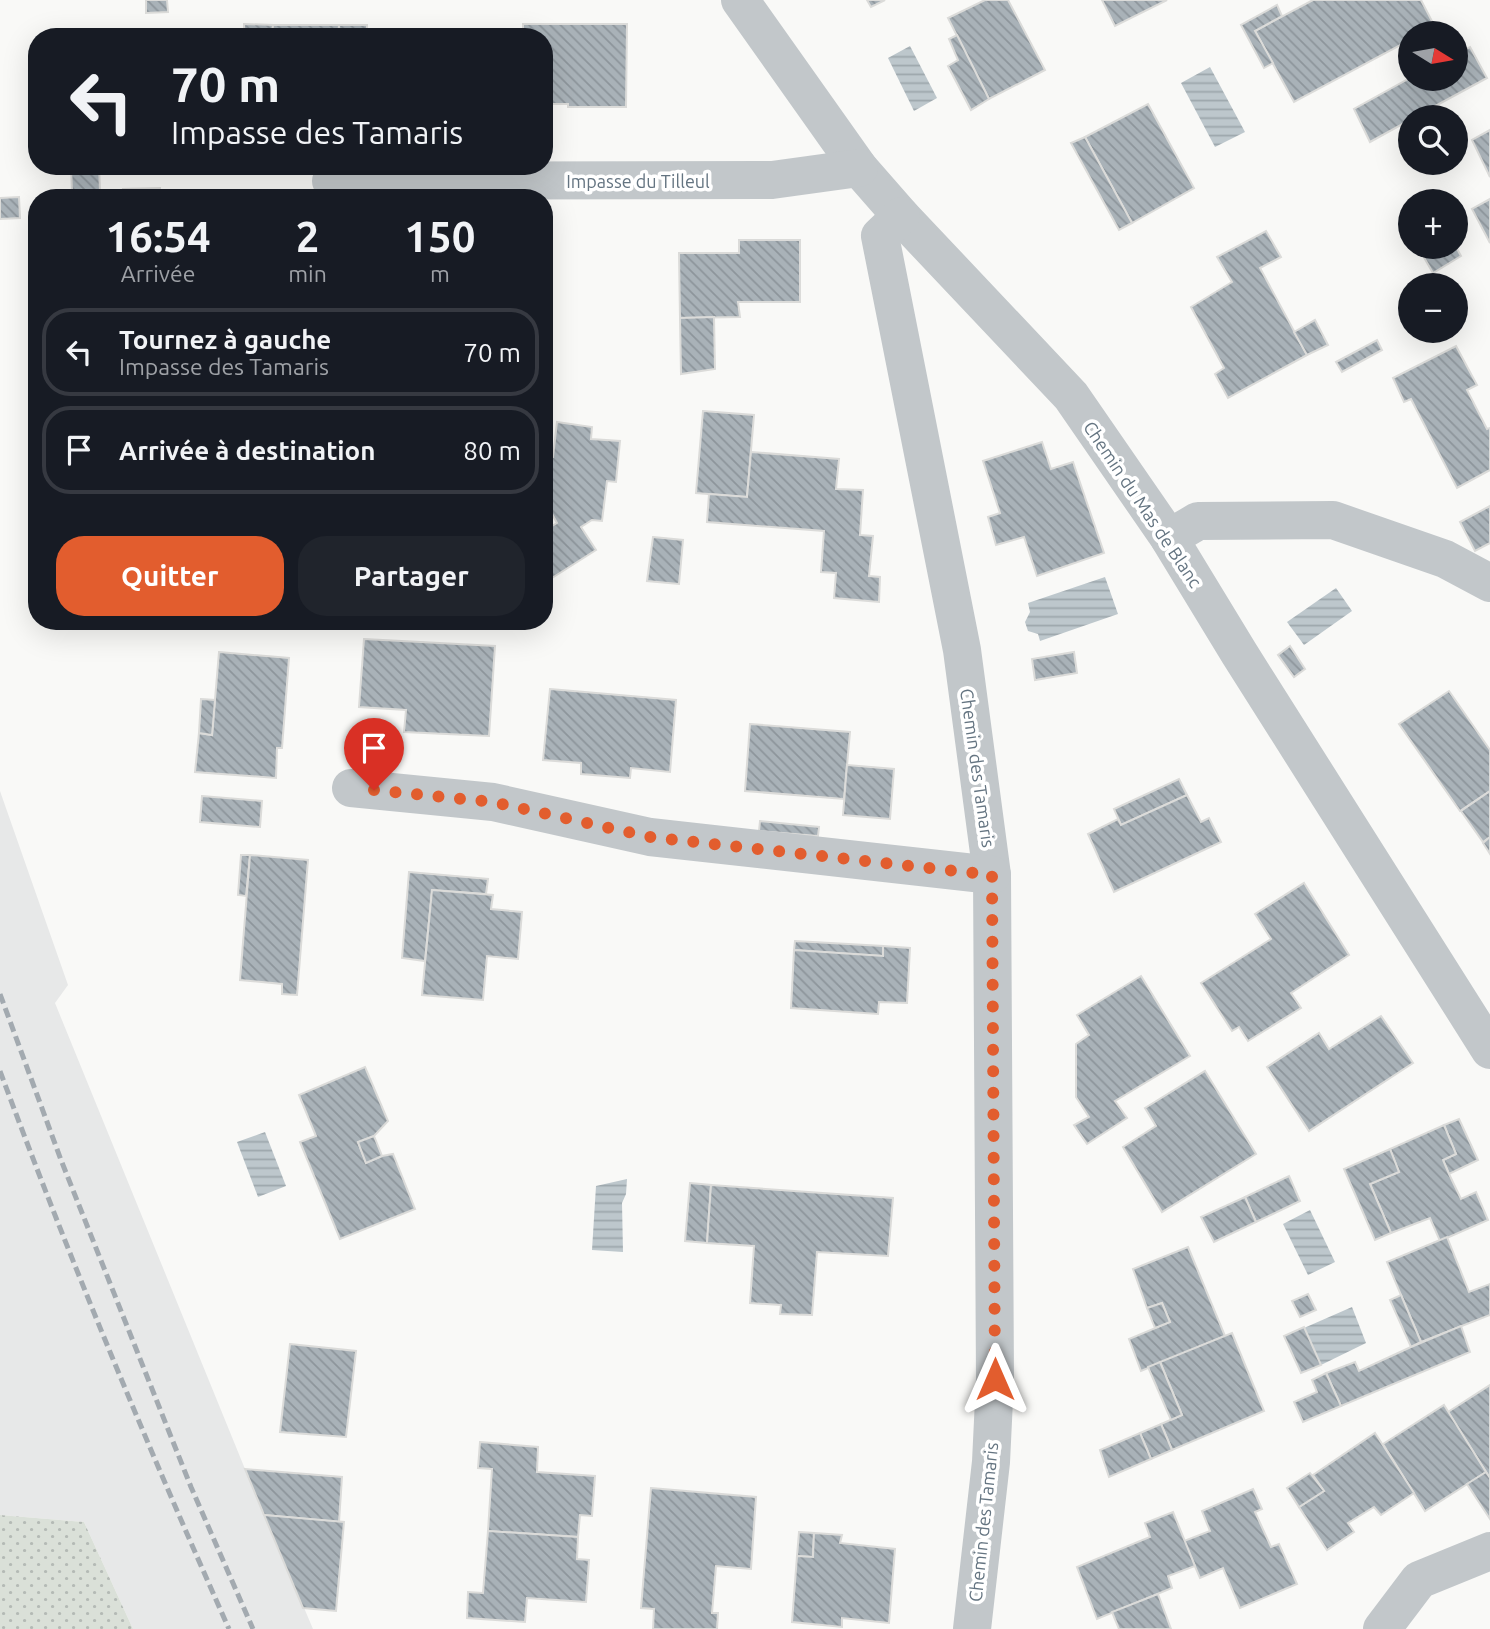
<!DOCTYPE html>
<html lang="fr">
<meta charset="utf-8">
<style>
body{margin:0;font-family:Ubuntu,sans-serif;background:#20242c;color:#f1f3f6;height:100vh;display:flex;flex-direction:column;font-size:26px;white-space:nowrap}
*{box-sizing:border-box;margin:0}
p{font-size:23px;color:#9ea1a6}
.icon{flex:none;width:38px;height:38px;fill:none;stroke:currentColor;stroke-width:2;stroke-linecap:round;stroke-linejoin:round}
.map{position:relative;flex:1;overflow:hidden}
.drawer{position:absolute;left:28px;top:189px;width:525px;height:441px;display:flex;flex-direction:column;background:#171b24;border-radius:28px;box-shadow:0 7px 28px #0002}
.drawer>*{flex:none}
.top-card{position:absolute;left:28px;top:28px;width:525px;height:147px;border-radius:28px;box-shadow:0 7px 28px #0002;background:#171b24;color:#f1f3f6;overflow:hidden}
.needle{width:46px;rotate:101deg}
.fabs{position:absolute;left:1398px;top:21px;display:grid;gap:14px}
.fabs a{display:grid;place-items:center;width:70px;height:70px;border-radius:50%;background:#171b24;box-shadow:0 7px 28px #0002;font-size:35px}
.pin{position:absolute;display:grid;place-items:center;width:60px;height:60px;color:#fff;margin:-72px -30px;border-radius:50% 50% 50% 0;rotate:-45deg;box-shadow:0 0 7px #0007}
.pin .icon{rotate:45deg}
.me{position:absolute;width:77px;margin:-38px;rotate:0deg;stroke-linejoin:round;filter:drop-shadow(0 0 5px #0008)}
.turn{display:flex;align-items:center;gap:24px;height:147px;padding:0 28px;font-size:32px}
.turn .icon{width:91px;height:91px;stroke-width:2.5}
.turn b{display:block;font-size:49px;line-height:60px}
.eta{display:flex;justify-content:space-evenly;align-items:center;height:119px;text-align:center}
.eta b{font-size:42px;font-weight:700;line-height:49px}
.cta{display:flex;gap:14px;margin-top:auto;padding:14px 28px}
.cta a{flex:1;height:80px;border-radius:28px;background:#e25d2e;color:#fff;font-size:28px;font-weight:700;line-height:80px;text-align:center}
.cta a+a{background:#20242c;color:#f1f3f6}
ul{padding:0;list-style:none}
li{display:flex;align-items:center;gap:21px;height:88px;margin:0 14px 10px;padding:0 14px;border:4px solid #363941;border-radius:28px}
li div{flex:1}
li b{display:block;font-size:26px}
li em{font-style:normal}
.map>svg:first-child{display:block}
.built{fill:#e7e8e8}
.grass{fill:url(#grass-dots)}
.water{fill:url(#water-rules)}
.building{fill:url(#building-back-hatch);stroke:#dbdbd9;stroke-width:2}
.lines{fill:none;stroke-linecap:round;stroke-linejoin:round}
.minor{stroke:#c2c7ca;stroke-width:38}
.rail{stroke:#a3aab0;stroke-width:5;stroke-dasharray:10 5;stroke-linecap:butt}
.route{stroke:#e25d2e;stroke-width:12;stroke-dasharray:0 21.6}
.labels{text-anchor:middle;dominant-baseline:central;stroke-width:7;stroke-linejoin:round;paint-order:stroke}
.street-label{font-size:18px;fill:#647481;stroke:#fff}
</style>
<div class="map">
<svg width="1490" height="1629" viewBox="0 0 1490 1629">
<defs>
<pattern id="grass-dots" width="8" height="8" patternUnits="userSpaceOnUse" patternTransform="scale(1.75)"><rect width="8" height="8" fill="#dae0d8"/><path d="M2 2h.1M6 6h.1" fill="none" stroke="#b4bab5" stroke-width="1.8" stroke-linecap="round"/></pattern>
<pattern id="water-rules" width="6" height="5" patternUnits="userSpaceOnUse" patternTransform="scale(1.75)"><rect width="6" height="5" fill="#bdc7cc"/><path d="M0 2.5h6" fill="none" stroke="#9da6ab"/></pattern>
<pattern id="building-back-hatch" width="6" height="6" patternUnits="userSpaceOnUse" patternTransform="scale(1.75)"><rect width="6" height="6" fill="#a9b2b8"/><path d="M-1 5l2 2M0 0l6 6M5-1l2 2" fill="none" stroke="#8d959b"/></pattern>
</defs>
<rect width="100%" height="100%" fill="#f9f9f7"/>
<polygon class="built" points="0,791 68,985 55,1003 245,1469 313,1629 133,1629 84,1522 0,1515"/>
<polygon class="grass" points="0,1515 84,1522 133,1629 0,1629"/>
<g class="water">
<polygon points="910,46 937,98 914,111 888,58"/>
<polygon points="1210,67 1245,132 1215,147 1181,83"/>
<polygon points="1105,577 1118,614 1040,641 1038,634 1028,631 1025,622 1030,612 1028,603"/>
<polygon points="1336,588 1352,611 1304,645 1287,622"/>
<polygon points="265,1132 286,1186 258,1197 237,1142"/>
<polygon points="627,1179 626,1194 622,1203 623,1252 592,1250 596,1186"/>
<polygon points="1310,1210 1335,1262 1308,1275 1283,1224"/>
<polygon points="1352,1307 1366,1343 1321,1365 1304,1328"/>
</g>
<g class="building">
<polygon points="146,0 167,0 168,12 146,13"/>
<polygon points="867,0 885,0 871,7"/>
<polygon points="985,0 1008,0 1045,70 989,99 948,18"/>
<polygon points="1102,0 1167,0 1115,26"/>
<polygon points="1313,0 1421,0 1435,27 1424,33 1410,33 1410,40 1294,102 1255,31"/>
<polygon points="1277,5 1282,16 1255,31 1273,63 1264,68 1241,25"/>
<polygon points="244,24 273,25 272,36 338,37 339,25 367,25 367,37 244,37"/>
<polygon points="523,24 627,24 626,107 568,107 568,104 544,104 544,37 523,37"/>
<polygon points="273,25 339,25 338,37 272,36"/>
<polygon points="957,35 989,99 971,110 948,66 958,60 949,39"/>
<polygon points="1470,47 1487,78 1415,117 1410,117 1410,120 1370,142 1354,109 1410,78 1456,79 1456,54"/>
<polygon points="1148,104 1194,188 1132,223 1085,137"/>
<polygon points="1490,130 1490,177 1472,140"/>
<polygon points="1085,137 1132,223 1119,230 1071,143"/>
<polygon points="71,166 99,166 100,191 72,192"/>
<polygon points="160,188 160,198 124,198 123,189"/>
<polygon points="19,197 20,218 0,219 0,198"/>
<polygon points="1490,199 1490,243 1472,209"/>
<polygon points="1266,231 1281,257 1260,268 1307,355 1228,398 1215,374 1224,368 1191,307 1232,282 1217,257"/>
<polygon points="739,240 800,240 800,302 738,302 740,317 680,318 679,253 739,253"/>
<polygon points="1418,247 1456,247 1461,256 1433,273"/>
<polygon points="714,317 715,369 681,374 680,318"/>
<polygon points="1315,320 1328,345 1307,355 1294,332"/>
<polygon points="1377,340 1382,350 1342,372 1336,362"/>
<polygon points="1456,346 1477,385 1467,390 1487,429 1490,428 1490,470 1457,488 1411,399 1404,402 1393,378"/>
<polygon points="703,411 754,415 747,497 696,493"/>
<polygon points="557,422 592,427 591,439 620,441 616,482 607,481 602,521 592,520 581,527 596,550 552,578 544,566 544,531 557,523 551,512 547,512 550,486 544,486 544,456 553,457"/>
<polygon points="1042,442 1051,469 1073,462 1104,553 1037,576 1024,537 996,545 988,517 1000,513 983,461"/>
<polygon points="751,452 839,459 836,489 863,490 860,535 873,536 869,576 880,577 879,602 834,598 836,573 821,572 824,531 707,522 709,494 747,497"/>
<polygon points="544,486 550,486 547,512 544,511"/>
<polygon points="1490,506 1490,543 1475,551 1460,522"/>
<polygon points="653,537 683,540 679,584 647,581"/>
<polygon points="364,639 495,646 489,736 404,732 406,710 359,707"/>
<polygon points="1290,646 1305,669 1294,677 1278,655"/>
<polygon points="219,652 289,658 282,748 277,748 276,778 195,772 199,733 212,735"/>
<polygon points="1074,652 1077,673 1035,680 1032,659"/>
<polygon points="550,689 676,700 670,772 631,768 630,778 581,774 581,763 543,760"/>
<polygon points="1449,691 1490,750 1490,791 1460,811 1399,724"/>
<polygon points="201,699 215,700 212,735 199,733"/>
<polygon points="750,724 850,732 844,799 745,791"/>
<polygon points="847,765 894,769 890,819 843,815"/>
<polygon points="1179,779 1187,795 1121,825 1114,809"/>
<polygon points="1490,791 1490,837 1483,842 1461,811"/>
<polygon points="1187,795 1201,822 1209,818 1221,842 1114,892 1088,834 1118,819 1121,825"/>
<polygon points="202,796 262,801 260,827 200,822"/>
<polygon points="760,821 819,827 818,836 759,831"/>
<polygon points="1490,837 1490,854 1483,843"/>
<polygon points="241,855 250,855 246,896 238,895"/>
<polygon points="250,855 308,860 297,995 282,994 282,984 240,980"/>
<polygon points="409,872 488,879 486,894 432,890 425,961 402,958"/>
<polygon points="1304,883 1349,955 1291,993 1301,1008 1248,1041 1239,1027 1232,1031 1201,983 1271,939 1255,914"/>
<polygon points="432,890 493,895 491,909 522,912 518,959 487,956 483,1000 422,995"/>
<polygon points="795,941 883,946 883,956 794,950"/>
<polygon points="883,946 910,948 907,1003 879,1002 878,1014 791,1008 794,950 883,956"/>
<polygon points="1141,976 1190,1056 1115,1101 1127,1118 1087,1144 1074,1125 1089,1117 1076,1097 1076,1044 1089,1035 1077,1015"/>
<polygon points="1381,1016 1413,1063 1309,1131 1267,1067 1319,1033 1329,1049"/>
<polygon points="365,1067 388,1121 374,1136 358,1142 366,1163 382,1156 393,1154 415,1209 340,1239 300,1142 316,1136 299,1095"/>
<polygon points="1205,1071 1256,1154 1162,1212 1123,1147 1156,1126 1145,1108"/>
<polygon points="1459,1119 1478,1160 1449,1174 1443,1160 1456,1154 1444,1125"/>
<polygon points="1444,1125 1456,1154 1443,1160 1449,1174 1461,1199 1476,1192 1488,1220 1440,1241 1430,1218 1391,1233 1370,1184 1399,1172 1390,1149"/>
<polygon points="374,1136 382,1156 366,1163 358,1142"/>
<polygon points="1390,1149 1399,1172 1370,1184 1391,1233 1375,1240 1344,1169"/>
<polygon points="1289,1176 1300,1201 1256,1222 1245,1197"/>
<polygon points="690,1183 711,1185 707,1243 685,1241"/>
<polygon points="711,1185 893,1198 888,1256 817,1252 812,1315 780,1314 781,1305 750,1303 754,1246 707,1243"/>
<polygon points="1245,1197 1256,1222 1214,1242 1201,1217"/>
<polygon points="1447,1237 1469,1292 1490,1284 1490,1315 1421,1342 1387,1262"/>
<polygon points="1188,1247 1225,1336 1141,1371 1129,1339 1170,1322 1162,1303 1147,1308 1133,1269"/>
<polygon points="1308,1294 1316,1310 1300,1317 1292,1301"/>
<polygon points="1401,1295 1421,1342 1411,1347 1390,1300"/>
<polygon points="1162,1303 1170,1322 1155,1328 1147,1308"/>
<polygon points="1461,1326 1470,1352 1341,1406 1326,1373 1355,1362 1359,1371 1411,1347"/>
<polygon points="1304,1327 1321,1365 1301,1373 1284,1336"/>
<polygon points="1232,1333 1264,1411 1172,1450 1161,1424 1182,1415 1160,1362"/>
<polygon points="290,1344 356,1351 346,1437 280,1432"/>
<polygon points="1160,1362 1182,1415 1171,1420 1148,1367"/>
<polygon points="1326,1373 1341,1406 1303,1422 1294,1402 1317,1392 1312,1380"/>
<polygon points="1490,1385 1490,1478 1448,1412"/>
<polygon points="1444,1405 1486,1472 1425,1511 1383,1444"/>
<polygon points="1161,1424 1172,1450 1151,1459 1140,1433"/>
<polygon points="1140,1433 1151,1459 1109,1477 1100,1450"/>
<polygon points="1375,1433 1414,1493 1381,1515 1374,1507 1348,1523 1354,1532 1327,1550 1299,1507 1324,1491 1313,1475"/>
<polygon points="480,1442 538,1447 537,1472 595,1476 592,1516 580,1515 578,1537 488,1531 492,1469 478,1468"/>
<polygon points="245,1469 342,1477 339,1522 264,1515"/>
<polygon points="1486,1472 1490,1478 1490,1519 1467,1484"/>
<polygon points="1310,1473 1324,1491 1299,1507 1287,1488"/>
<polygon points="651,1488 756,1497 751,1569 716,1566 712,1613 718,1613 717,1629 653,1629 654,1609 641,1608"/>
<polygon points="1253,1489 1262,1509 1255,1512 1271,1547 1279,1544 1297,1584 1240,1608 1223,1568 1200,1578 1184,1541 1210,1531 1202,1511"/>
<polygon points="1173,1512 1195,1566 1168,1576 1172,1588 1097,1619 1077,1567 1150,1537 1145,1523"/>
<polygon points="264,1515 344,1522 336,1611 303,1608"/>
<polygon points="488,1531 578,1537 577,1559 589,1560 586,1602 527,1598 525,1622 467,1618 468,1592 483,1593"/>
<polygon points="799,1532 814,1533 813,1557 797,1556"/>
<polygon points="814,1533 842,1535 840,1543 895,1549 889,1623 842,1618 842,1627 792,1622 797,1556 813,1557"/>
<polygon points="1158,1594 1171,1629 1119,1629 1112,1612"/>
</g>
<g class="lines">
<g class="minor">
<polyline points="740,0 859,168 901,216 1071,396 1169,538 1239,653 1490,1050"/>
<polyline points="331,181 772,180 859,168"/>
<polyline points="901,216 880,236 962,650 992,875 995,1379 991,1462 972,1629"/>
<polyline points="1169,538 1198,521 1333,520 1445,559 1490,583"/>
<polyline points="351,788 493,802 650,837 992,875"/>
<polyline points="1382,1629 1419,1580 1490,1551"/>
</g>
<g class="rail">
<polyline points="0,994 61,1160 191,1487 253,1629"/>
<path d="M0,1071C70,1260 147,1445 229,1629"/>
</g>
</g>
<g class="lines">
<polyline class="route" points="374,790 493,802 650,837 992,875 995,1379"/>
</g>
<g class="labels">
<g class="street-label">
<text x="638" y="181">Impasse du Tilleul</text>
<text transform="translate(1143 504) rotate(56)">Chemin du Mas de Blanc</text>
<text transform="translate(978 768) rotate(82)">Chemin des Tamaris</text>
<text transform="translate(983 1522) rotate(-84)">Chemin des Tamaris</text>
</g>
</g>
</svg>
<div class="fabs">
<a><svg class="needle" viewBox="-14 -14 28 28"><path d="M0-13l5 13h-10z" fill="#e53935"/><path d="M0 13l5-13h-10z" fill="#9ea1a6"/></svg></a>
<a><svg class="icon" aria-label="search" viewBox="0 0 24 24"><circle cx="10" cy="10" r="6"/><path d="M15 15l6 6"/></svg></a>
<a>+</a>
<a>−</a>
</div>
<div class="pin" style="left:374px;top:790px;background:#d93025"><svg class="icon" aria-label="arrive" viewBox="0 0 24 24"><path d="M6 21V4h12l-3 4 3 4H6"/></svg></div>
<svg class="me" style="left:995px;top:1379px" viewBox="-20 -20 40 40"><path d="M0-17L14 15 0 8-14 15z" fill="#e25d2e" stroke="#fff" stroke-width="4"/></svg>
<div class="top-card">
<div class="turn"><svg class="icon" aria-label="left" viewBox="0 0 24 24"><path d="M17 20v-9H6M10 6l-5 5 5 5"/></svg><div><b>70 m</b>Impasse des Tamaris</div></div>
</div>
<section class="drawer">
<div class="eta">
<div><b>16:54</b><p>Arrivée</p></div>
<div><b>2</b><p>min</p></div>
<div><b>150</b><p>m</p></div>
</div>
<ul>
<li><svg class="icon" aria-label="left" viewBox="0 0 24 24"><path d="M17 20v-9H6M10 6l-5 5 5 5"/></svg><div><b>Tournez à gauche</b><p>Impasse des Tamaris</p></div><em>70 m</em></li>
<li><svg class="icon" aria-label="arrive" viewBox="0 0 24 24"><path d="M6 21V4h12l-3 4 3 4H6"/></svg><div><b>Arrivée à destination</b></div><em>80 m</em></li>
</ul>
<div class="cta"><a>Quitter</a><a>Partager</a></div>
</section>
</div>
